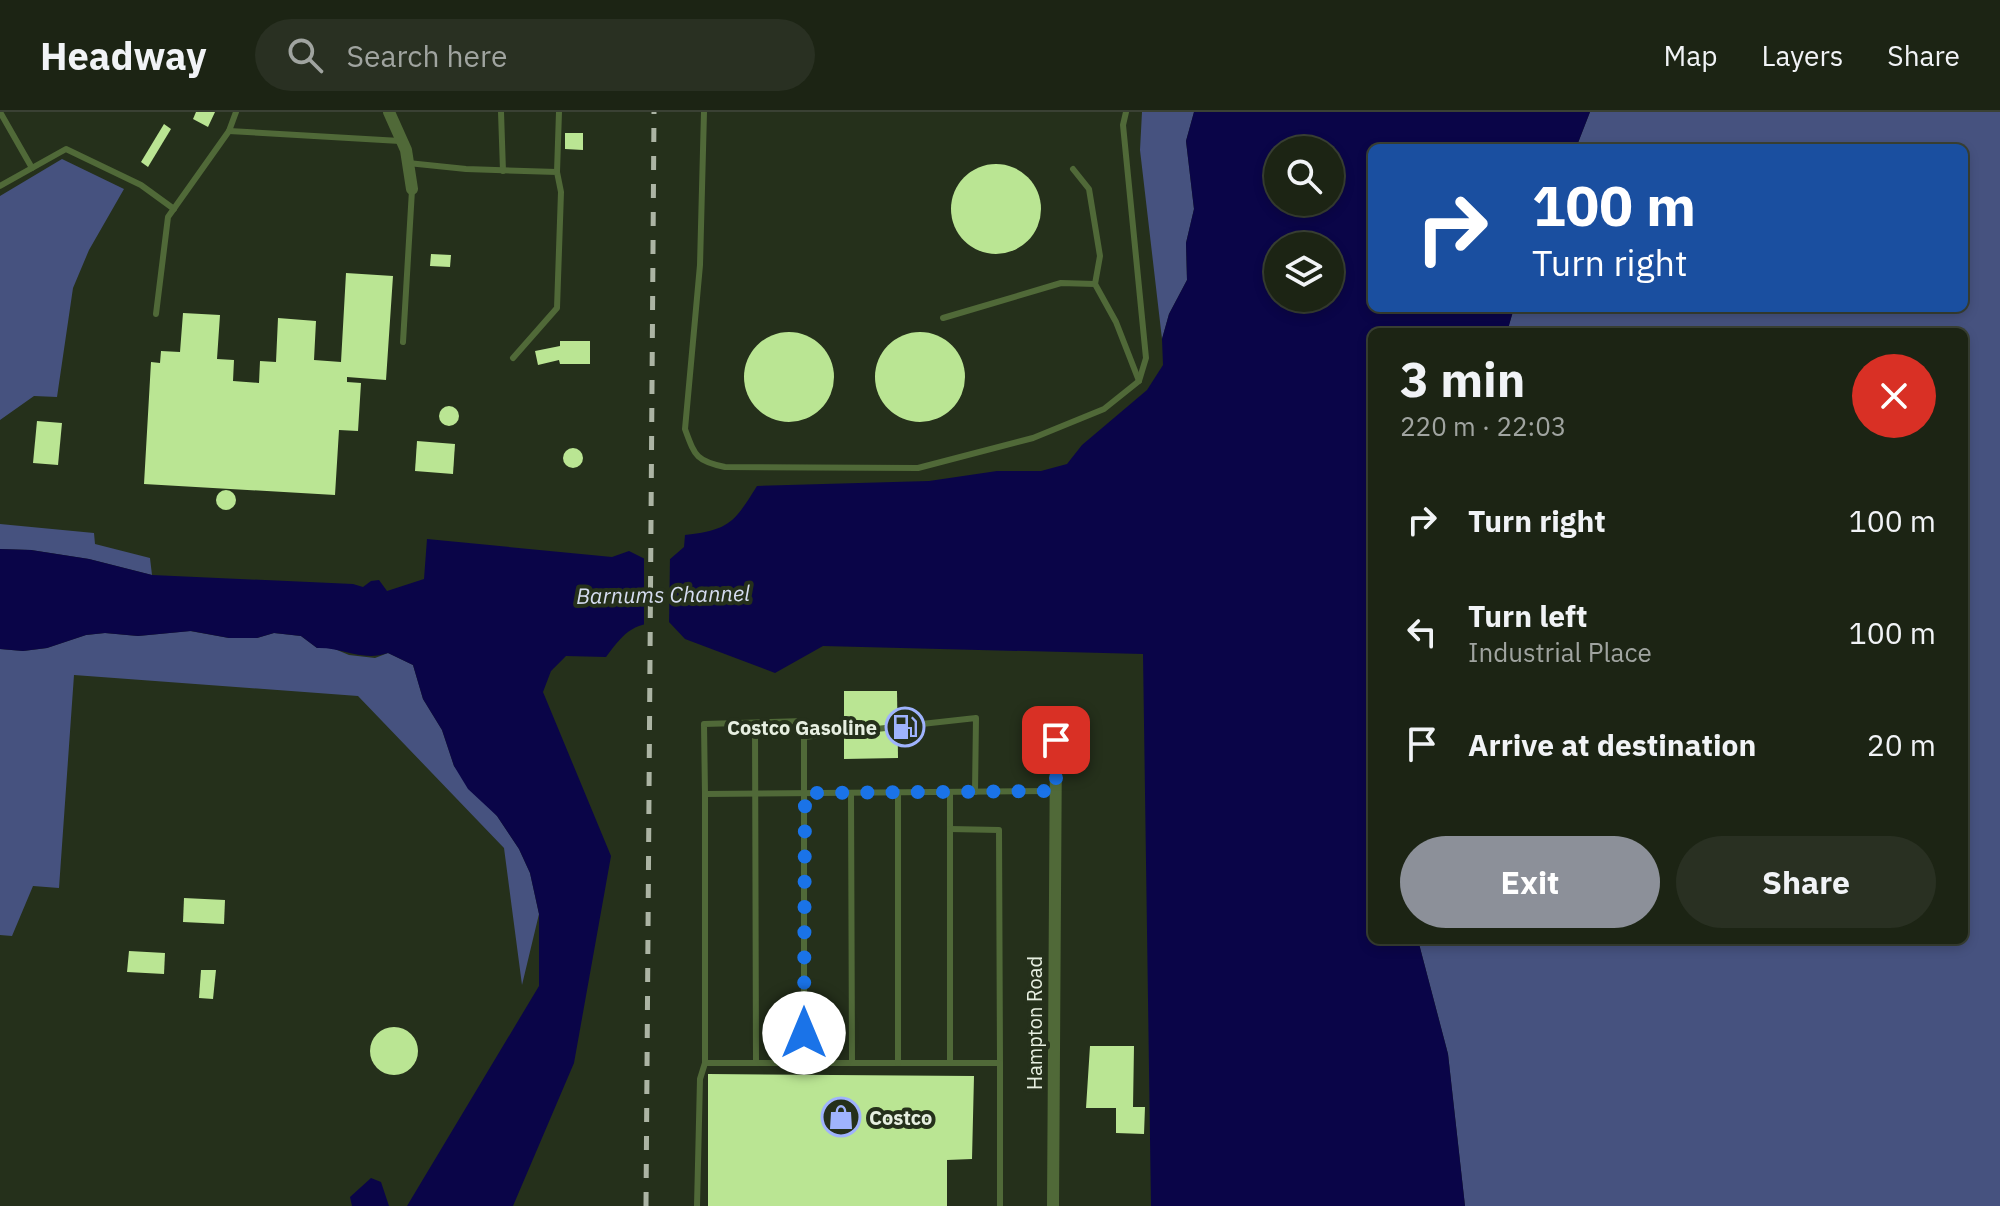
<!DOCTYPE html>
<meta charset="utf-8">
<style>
body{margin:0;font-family:"IBM Plex Sans",sans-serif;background:#293022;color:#f1f3f6;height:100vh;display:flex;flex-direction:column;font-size:30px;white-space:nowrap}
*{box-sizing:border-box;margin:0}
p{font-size:26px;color:#a0a4a0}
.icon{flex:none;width:44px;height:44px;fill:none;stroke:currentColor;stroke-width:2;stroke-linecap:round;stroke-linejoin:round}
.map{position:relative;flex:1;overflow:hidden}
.sheet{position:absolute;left:1368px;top:216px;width:600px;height:616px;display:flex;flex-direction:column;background:#1c2414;border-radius:12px;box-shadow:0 4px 12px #0003,0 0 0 2px #3a4134}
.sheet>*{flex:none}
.hud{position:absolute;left:1368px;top:32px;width:600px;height:168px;border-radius:12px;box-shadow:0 4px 12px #0003,0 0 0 2px #3a4134;background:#1a4fa0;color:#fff;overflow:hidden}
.controls{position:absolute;left:1264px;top:24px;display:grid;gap:16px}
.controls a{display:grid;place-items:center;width:80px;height:80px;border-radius:50%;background:#1c2414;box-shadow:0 4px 12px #0003,0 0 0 2px #3a4134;font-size:40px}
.pin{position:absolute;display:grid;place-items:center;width:68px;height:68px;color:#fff;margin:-34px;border-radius:16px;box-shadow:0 4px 12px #0006}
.me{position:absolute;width:88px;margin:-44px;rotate:0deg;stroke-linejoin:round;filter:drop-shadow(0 0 6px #0008)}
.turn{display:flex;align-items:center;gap:28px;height:168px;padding:0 32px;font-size:36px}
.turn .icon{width:104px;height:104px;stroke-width:2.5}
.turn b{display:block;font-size:56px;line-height:68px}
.round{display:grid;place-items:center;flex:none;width:84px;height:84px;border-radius:42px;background:#293022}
.headline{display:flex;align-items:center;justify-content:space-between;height:136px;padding:0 32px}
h1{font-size:48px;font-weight:700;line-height:60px}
.primary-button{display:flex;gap:16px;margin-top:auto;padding:16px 32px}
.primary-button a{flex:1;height:92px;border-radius:48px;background:#8c9099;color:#fff;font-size:32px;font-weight:700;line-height:92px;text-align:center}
.primary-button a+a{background:#293022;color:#f1f3f6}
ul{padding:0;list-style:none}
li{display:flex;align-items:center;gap:24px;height:112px;padding:0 32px}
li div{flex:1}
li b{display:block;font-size:30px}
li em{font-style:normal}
header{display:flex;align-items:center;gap:48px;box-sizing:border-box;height:112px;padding:0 40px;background:#1c2414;border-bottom:2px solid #3a4134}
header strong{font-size:38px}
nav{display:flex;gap:44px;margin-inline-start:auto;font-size:28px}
.search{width:560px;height:72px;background:#293022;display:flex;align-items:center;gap:20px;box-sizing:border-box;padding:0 28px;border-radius:44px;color:#a0a4a0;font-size:30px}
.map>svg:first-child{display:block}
.green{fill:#46527f}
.water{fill:#0a0548;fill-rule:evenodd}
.pier{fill:#25301b}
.building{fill:#bae593}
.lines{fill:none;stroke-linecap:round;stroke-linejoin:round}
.service{stroke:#506938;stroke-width:6}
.minor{stroke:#506938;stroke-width:12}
.rail{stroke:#acb4a4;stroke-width:5;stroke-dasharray:14 14;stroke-linecap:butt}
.route{stroke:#1a73e8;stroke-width:14;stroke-dasharray:0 25.2}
.labels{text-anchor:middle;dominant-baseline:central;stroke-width:8;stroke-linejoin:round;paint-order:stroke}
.poi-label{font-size:20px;font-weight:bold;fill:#e7efe1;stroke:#25301b;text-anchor:end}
.street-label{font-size:20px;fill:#e7efe1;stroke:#25301b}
.water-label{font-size:22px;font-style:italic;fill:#d6ddf1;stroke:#25301b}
</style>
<header>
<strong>Headway</strong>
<div class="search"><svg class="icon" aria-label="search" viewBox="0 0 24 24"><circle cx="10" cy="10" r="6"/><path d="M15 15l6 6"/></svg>Search here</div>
<nav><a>Map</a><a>Layers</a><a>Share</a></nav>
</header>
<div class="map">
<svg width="2000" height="1094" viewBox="0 0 2000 1094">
<rect width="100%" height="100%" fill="#25301b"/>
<g class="green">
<polygon points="1142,0 1194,0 1186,29 1194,97 1186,131 1187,168 1169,202 1162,227 1140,38"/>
<polygon points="1590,0 2000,0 2000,1094 1465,1094 1448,942 1418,828 1964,828 1964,220 1507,220 1514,196 1964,196 1964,36 1576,36"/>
<polygon points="62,47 124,77 89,138 73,176 57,285 34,284 0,308 0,84"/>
<polygon points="0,412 94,421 95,432 150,446 152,463 89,447 31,438 0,437"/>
<polygon points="190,519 229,526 257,526 274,521 301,524 317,536 330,535 349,543 375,546 388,541 413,553 423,587 442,618 454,654 497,704 519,737 530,761 539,802 522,873 504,736 358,584 74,563 59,776 33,774 12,824 0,823 0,537 23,539 47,536 86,523 105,521 138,524"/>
</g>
<g class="water">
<path d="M1194,0H1590L1576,36H1372V196H1514L1507,220H1372V828H1418L1448,942L1465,1094H1151L1143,542L823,534L775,561L685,527L669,510C634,510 626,518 606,545L566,544L551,559L543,580L611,744L574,951L513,1094H407L539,874V802L530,761L519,737L497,704L468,677L454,654L442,618L423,587L413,553L388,541C362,550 343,535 317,536L301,524L274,521L257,526H229L191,519L138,524L105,521L86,523L47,536L23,539L0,537V437L31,438L89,447L152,463L353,472L363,475L371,469L379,468L387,479L424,467L427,427L612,445L629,439L645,447L669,448L684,435L685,423C729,418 734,411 757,374L929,369L997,359H1041L1067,352L1082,333L1147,278L1163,253L1162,227L1169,202L1187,168L1186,131L1194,97L1186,29ZM1278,38H1330V90H1278ZM1278,134H1330V186H1278Z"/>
<polygon points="371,1066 381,1070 389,1094 352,1094 350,1085"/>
</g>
<polygon class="pier" points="644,444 670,444 669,513 644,513"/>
<g class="building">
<polygon points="196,0 215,0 208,15 193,7"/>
<polygon points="164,12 171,17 148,55 141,50"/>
<polygon points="565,21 583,21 583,38 565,37"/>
<circle cx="996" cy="97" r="45"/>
<polygon points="431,142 451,143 450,155 430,154"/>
<polygon points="346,161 393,164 386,268 347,265 347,270 361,271 358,319 339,318 335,383 144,372 151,250 160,251 161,239 180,240 183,201 220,203 217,247 234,248 233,269 259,271 260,249 276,250 278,206 316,209 314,248 341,250"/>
<circle cx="920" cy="265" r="45"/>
<circle cx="789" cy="265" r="45"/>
<polygon points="560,229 590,229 590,252 560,252 559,248 538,253 535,239 560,234"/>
<circle cx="449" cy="304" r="10"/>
<polygon points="37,309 62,311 58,353 33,351"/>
<polygon points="417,329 455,332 453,362 415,359"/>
<circle cx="573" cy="346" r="10"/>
<circle cx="226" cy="388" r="10"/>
<polygon points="844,579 897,579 898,646 844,647"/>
<polygon points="184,786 225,788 224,812 183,810"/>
<polygon points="129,839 165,841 164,862 127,860"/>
<polygon points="201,858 216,858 213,887 199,886"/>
<circle cx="394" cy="939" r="24"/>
<polygon points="1090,934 1134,934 1133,995 1145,995 1144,1022 1116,1021 1116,996 1086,996"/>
<polygon points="708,962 974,964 972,1047 947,1048 947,1094 708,1094"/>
</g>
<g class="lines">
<g class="service">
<polyline points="0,0 32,56"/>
<polyline points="236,0 229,19 400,29"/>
<polyline points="501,0 503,59"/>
<path d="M704,0L700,153L685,317C695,344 696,349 725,355L918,356L1033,326L1104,297L1139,269L1146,246L1123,13L1126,0"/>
<polyline points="408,51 466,57 557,60 561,80 557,196 513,246"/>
<polyline points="1073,57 1089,77 1100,144 1095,172"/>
<polyline points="557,60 559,0"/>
<polyline points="0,74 66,37 141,73 174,97"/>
<polyline points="156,202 168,105 229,19"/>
<polyline points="943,206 1061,171 1095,172 1116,210 1139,269"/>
<polyline points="403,230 412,78"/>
<polyline points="755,611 756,951"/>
<polyline points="804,625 976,606 975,680"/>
<polyline points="950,680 950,951"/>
<polyline points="851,681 852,951"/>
<polyline points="705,682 704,612 804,609 804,951"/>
<polyline points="950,717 999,718 1000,951"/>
<polyline points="705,951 1000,951 1000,1094"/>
<polyline points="898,951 898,680"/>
<polyline points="697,1094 700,967 705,951 705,682 1056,679"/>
</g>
<g class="minor">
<polyline points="389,0 406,38 412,77"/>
<polyline points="1053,1094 1056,628"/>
</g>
<polyline class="rail" points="646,1094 654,0"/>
</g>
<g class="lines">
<polyline class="route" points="804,921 805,681 1056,679 1056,628"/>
</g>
<defs>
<g id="fuel-ring" transform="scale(2)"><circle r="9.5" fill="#25301b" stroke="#9fb3fd" stroke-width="1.5"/><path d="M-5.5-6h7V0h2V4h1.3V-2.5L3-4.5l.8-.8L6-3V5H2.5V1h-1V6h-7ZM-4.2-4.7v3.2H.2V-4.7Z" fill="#9fb3fd"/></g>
<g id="shop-ring" transform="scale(2)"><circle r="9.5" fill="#25301b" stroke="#9fb3fd" stroke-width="1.5"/><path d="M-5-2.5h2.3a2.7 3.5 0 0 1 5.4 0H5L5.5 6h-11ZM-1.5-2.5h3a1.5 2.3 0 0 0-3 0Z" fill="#9fb3fd"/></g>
</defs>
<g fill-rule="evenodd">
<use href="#fuel-ring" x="905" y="615"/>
<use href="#shop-ring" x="841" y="1005"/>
</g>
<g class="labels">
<g class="poi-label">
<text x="877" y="615">Costco Gasoline</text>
<text x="869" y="1005" text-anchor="start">Costco</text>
</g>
<g class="street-label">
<text transform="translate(1034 911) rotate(-90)">Hampton Road</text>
</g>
<g class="water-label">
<text transform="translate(663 482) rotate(-1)">Barnums Channel</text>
</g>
</g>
</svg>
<div class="controls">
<a><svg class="icon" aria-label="search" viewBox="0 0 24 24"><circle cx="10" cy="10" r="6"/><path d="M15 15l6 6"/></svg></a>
<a><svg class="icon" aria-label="layers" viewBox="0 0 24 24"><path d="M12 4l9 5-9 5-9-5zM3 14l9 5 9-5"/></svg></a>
</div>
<div class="pin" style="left:1056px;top:628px;background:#d93025"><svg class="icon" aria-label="arrive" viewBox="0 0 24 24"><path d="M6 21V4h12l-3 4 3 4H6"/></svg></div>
<svg class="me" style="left:804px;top:921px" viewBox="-20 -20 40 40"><circle r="19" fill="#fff"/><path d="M0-13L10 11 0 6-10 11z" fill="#1a73e8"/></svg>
<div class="hud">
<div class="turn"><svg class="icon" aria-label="right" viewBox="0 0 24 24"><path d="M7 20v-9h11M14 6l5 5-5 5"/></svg><div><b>100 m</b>Turn right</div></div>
</div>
<section class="sheet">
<div class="headline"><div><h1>3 min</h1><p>220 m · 22:03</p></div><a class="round" style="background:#d93025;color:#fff"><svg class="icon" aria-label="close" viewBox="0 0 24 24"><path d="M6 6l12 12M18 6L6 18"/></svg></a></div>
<ul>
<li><svg class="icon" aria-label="right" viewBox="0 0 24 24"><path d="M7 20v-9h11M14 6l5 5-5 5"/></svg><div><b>Turn right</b></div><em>100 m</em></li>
<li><svg class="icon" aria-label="left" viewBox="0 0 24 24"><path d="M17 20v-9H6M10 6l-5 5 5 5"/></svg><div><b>Turn left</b><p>Industrial Place</p></div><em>100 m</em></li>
<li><svg class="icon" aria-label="arrive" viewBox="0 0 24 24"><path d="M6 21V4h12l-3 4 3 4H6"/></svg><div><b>Arrive at destination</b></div><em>20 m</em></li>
</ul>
<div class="primary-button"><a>Exit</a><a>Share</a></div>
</section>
</div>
